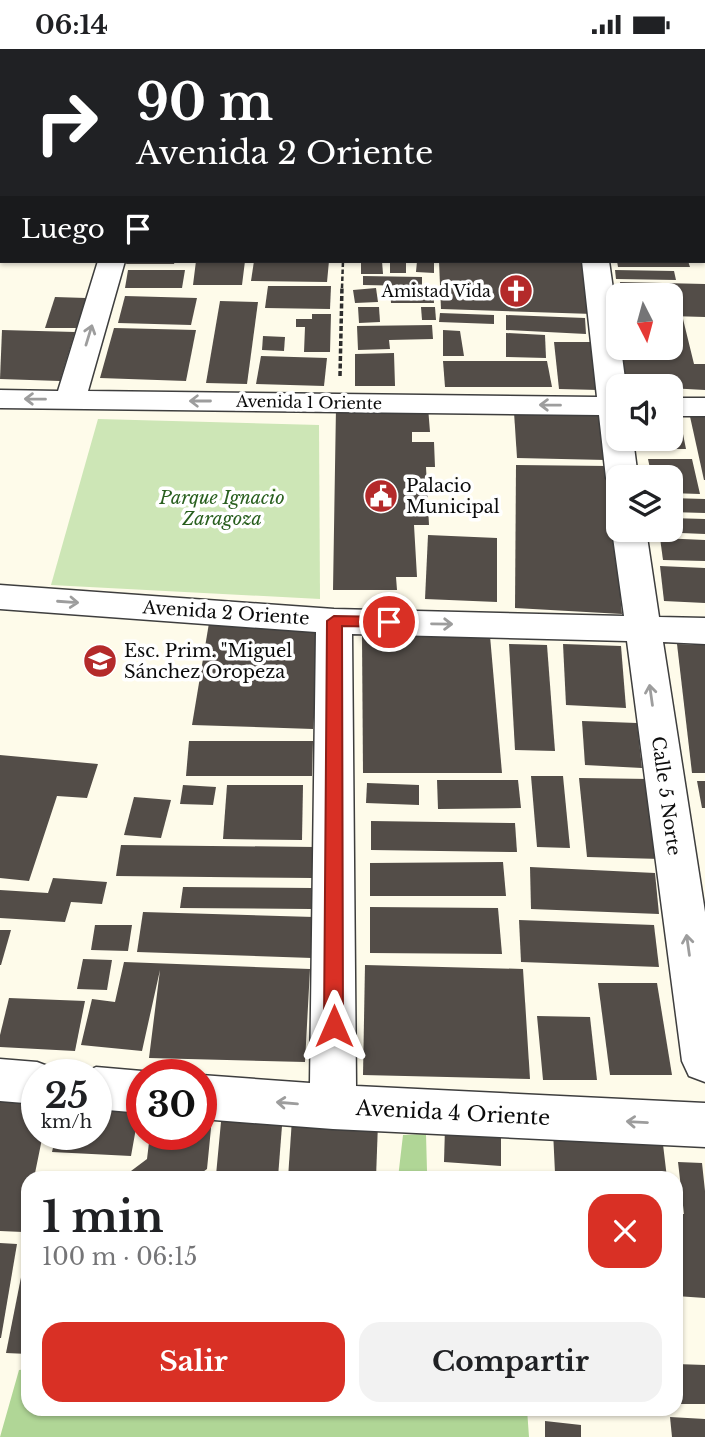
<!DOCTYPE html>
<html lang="es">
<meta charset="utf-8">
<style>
body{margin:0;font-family:"Libre Baskerville",serif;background:#f2f2f2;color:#202124;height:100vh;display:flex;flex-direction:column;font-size:26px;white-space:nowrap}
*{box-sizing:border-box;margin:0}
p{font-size:23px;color:#757577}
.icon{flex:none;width:38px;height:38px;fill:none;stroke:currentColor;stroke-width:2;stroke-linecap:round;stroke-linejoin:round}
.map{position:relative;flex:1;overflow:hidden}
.panel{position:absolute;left:21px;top:1122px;width:662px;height:245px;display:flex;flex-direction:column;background:#fff;border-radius:21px;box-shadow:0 2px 5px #0004}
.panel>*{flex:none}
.top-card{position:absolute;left:0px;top:0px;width:705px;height:214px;box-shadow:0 2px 5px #0004;background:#202124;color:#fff;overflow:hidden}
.needle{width:46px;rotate:174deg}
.controls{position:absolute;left:606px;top:234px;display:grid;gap:14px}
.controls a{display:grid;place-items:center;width:77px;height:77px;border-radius:14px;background:#fff;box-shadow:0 2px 5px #0004;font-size:35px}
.speed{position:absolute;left:21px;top:1010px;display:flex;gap:14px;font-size:35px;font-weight:700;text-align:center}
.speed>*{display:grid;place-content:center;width:91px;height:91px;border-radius:50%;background:#fff;box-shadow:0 2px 5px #0004;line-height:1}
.speed small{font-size:18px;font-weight:400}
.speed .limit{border:10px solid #d22;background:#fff;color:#111}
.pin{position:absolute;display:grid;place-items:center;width:60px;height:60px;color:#fff;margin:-30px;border:4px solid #fff;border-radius:50%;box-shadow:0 2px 7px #0007}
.me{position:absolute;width:77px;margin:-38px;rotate:0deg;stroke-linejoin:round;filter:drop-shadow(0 0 5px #0008)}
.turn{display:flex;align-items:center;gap:24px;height:147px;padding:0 21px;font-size:32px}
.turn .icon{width:91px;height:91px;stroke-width:2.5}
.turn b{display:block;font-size:49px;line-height:60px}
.then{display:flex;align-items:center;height:66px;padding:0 21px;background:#0003;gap:14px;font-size:26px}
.round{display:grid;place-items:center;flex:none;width:74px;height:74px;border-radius:21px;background:#f2f2f2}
.head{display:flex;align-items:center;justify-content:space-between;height:119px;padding:0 21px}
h1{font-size:42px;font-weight:700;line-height:52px}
.button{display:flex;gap:14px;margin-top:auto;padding:14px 21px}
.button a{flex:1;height:80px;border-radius:21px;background:#d93025;color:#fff;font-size:28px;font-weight:700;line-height:80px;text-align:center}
.button a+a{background:#f2f2f2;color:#202124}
.status{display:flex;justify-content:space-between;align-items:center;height:49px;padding:0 35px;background:#fff;direction:ltr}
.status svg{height:19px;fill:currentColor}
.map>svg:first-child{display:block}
.green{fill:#cde6b6}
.forest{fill:#b0d696}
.building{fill:#534d48}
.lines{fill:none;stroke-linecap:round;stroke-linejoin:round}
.street-casing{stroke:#3e3e3e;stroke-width:3}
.path-far1{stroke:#2d2d2d;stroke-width:2.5;stroke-dasharray:4.5 2.5;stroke-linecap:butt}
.path{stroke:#2d2d2d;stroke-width:3.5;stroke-dasharray:5 2.5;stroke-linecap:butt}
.street{fill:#fff;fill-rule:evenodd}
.oneway{stroke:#9d9d9d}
.route{fill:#d93025;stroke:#8d1f18;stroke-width:2}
.labels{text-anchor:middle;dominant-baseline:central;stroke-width:7;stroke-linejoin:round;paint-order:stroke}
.far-poi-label{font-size:16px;fill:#0b0b0b;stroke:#fff;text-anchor:end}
.far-street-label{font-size:16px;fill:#0b0b0b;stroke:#fff}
.poi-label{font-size:18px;fill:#0b0b0b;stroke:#fff;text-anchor:start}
.park-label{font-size:18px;font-style:italic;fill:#295f1f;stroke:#fff}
.street-label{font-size:18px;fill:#0b0b0b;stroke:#fff}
.near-street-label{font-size:21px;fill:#0b0b0b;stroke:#fff}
</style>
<div class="status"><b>06:14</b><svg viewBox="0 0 49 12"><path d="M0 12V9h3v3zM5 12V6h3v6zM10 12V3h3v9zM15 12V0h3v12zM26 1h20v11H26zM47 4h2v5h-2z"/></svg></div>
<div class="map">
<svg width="705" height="1388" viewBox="0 0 705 1388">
<rect width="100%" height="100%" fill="#fefbea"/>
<polygon class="green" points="98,370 319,376 320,550 51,536"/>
<g class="forest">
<polygon points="426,1085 427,1122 488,1129 398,1129 403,1086"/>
<polygon points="28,1320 28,1360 527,1360 529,1388 0,1388 19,1321"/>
</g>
<g class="building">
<polygon points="127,212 175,212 174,215 126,215"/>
<polygon points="196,212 245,212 242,236 193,236"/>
<polygon points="254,212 329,212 327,233 251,232"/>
<polygon points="361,212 382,212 383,225 361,225"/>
<rect x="390" y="212" width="16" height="12"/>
<polygon points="417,212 434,212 434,224 416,223"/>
<polygon points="439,212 589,213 593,265 441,260"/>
<polygon points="617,212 688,212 690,218 618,218"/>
<polygon points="128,221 185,221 182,239 125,239"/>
<polygon points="615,221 674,222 676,231 616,230"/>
<polygon points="363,227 422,228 422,237 433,239 434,254 391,254 390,239 414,237 363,236"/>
<polygon points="620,233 705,235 705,268 670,267 670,247 622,247"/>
<polygon points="268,237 331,237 330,260 265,259"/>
<polygon points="376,239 378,253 355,254 353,241"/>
<polygon points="125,247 197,249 191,276 118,274"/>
<polygon points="55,248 86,249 77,279 45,279"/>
<polygon points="220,252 258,253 247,335 206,334"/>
<polygon points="358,258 379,258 380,273 359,274"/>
<polygon points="421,258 435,258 436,271 422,271"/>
<polygon points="440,264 494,266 494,275 439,273"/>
<polygon points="312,265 331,265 330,303 304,303 305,278 296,278 296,270 312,270"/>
<polygon points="506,266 585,269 586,285 506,281"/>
<polygon points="670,270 683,270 694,315 705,315 705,341 632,337 625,329 619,299 670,299"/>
<polygon points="432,276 433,290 389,291 390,300 358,301 357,277"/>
<polygon points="114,279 196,281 186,332 100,329"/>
<polygon points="2,281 75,283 60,332 0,330"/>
<polygon points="443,281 460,282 464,307 443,307"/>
<polygon points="506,284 545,286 546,309 506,308"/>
<polygon points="263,287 285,288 284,302 262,301"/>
<polygon points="554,293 591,293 598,341 559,340"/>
<polygon points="394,304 395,337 355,337 355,305"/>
<polygon points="261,307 327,309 324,337 256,335"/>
<polygon points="443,312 547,312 552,338 445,338"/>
<polygon points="336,358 428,358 430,383 412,383 412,393 434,393 435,418 426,418 429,476 414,476 417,528 396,528 397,541 333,541"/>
<polygon points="514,363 600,365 606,411 517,409"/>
<polygon points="689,363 705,364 705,431 704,431"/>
<polygon points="670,364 680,365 683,381 670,381"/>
<polygon points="670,385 683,385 686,400 660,400 659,390 670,390"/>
<polygon points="648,410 692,410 700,445 670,444 670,429 652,429"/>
<polygon points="516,416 608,417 622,565 515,559"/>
<polygon points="670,449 705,450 705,464 670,463"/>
<polygon points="670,469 705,470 705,485 657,483 657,481 670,481"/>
<polygon points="428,486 497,489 497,553 425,550"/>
<polygon points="660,489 705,491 705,512 663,511"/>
<polygon points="660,517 705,519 705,554 664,552"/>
<polygon points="209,574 322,577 313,680 192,676"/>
<polygon points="362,587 490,587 502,724 363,724"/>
<polygon points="509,595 547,596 555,702 515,701"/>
<polygon points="563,595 621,597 626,659 566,656"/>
<polygon points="677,595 705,596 705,724 692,724"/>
<polygon points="582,672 637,674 642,719 585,716"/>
<polygon points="189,692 313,692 312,727 186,727"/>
<polygon points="0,706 98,715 87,749 57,747 29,832 0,829"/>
<polygon points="531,727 563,727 570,799 537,798"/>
<polygon points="579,729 650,730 661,810 587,808"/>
<polygon points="437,731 518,731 521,759 438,760"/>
<polygon points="697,732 705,732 705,759 702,759"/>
<polygon points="367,734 419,736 419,756 366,754"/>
<polygon points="183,736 216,738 213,756 180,755"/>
<polygon points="227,736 303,736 302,791 223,790"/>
<polygon points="134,748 171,751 161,789 124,786"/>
<polygon points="371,772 515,774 517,803 371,801"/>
<polygon points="121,796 315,798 313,829 116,827"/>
<polygon points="503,813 506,847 370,847 370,814"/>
<polygon points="530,818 655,824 659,865 531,860"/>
<polygon points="53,829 107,833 102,855 71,853 65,873 0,869 0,841 48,844"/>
<polygon points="183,838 312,839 311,860 180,859"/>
<polygon points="370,858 498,859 502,905 370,904"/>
<polygon points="143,863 314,868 312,909 137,903"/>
<polygon points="519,871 654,876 659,918 521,913"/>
<polygon points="95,876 132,876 128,902 91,901"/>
<polygon points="0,881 11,881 1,916 0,916"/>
<polygon points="83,910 112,911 107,941 77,940"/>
<polygon points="124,913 310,920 305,1013 149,1009 160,921 142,1002 81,996 92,950 115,953"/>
<polygon points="365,916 523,920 530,1030 363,1026"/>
<polygon points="598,934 657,934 672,1026 610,1026"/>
<polygon points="9,949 85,952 75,1002 0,998 0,986"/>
<polygon points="537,967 590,968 597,1031 543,1031"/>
<polygon points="0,1048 37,1050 37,1085 43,1085 34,1129 28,1129 28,1158 23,1183 0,1182"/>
<polygon points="96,1055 140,1057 131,1107 52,1103 56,1085 96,1085"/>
<polygon points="201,1058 213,1059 207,1120 200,1125 203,1129 130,1129 127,1125 147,1110 150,1085 201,1085"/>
<polygon points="222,1062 283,1064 278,1128 216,1126"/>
<polygon points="292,1070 378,1074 376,1129 288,1129"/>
<polygon points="445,1078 501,1082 501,1117 444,1113"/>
<polygon points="553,1082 662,1087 667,1129 607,1129 607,1125 555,1124"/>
<polygon points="678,1113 702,1114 705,1142 705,1249 676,1247 676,1165 684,1165"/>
<polygon points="0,1194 17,1195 1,1289 0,1289"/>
<polygon points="27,1198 28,1305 6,1304"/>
<polygon points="676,1315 705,1316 705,1355 676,1355"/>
<polygon points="586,1360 656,1360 657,1364 586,1362"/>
<polygon points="670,1368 705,1370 705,1388 672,1388"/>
<polygon points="545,1372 581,1376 581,1388 545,1388"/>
</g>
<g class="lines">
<g class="street-casing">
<g id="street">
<rect x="161" y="0" width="22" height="2"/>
<polygon points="558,0 580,0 581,2 559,2"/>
<rect x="0" y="167" width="2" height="16"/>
<rect x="704" y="173" width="1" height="16"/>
<polygon points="98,212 125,212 88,342 597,348 582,212 609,212 618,275 618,299 621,299 626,338 618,338 618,390 633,390 638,429 618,429 618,438 611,436 606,429 599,366 0,359 0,341 58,342"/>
<rect x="670" y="349" width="35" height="18"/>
<polygon points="618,473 618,481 646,481 659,568 705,569 705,595 663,593 705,863 705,1033 689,1027 682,1012 627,592 352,585 356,1037 705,1054 705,1098 333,1080 201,1070 201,1026 310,1034 316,583 0,560 0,536 334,560 624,567 612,481"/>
<polygon points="0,1010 37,1013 53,1019 56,1026 37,1026 37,1055 0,1052"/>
<polygon points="96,1018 142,1022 152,1026 142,1026 142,1064 96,1060 96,1026 79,1026"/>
</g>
</g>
<polyline class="path-far1" points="342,239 343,212"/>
<polyline class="path" points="340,327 342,237"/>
<use href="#street" class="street"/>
</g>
<defs><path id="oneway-shaft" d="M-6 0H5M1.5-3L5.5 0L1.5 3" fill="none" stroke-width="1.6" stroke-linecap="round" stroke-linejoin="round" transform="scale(1.75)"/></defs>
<g class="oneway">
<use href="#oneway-shaft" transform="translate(89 286) rotate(-73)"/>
<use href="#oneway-shaft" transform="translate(35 350) rotate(-179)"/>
<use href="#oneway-shaft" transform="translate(200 352) rotate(-180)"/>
<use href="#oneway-shaft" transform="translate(550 356) rotate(-179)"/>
<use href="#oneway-shaft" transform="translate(68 553) rotate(4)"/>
<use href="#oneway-shaft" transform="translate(442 575) rotate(1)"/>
<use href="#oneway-shaft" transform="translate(651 646) rotate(-98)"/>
<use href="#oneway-shaft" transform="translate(688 896) rotate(-98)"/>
<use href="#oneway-shaft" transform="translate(287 1054) rotate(-175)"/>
<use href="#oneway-shaft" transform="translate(637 1073) rotate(-177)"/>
</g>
<polygon class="route" points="334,567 389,568 397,573 389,578 342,577 343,977 340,983 334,985 327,983 324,977 327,572"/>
<defs>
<g id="church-disc" transform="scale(1.75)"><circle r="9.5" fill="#b42a2a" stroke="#fff"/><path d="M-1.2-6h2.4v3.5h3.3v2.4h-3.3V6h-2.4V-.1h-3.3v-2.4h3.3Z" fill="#fff"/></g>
<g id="civic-disc" transform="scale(1.75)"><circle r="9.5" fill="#b42a2a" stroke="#fff"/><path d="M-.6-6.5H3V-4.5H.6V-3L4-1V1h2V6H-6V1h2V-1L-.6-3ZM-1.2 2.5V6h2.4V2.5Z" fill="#fff"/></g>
<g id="school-disc" transform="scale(1.75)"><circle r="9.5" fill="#b42a2a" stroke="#fff"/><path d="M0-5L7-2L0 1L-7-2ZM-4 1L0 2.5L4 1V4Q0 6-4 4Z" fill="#fff"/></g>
</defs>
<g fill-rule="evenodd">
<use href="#church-disc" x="516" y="242"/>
<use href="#civic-disc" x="381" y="447"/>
<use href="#school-disc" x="100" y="612"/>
</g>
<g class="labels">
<g class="far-poi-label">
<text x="491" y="242">Amistad Vida</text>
</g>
<g class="far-street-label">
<text transform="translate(309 353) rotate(1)">Avenida 1 Oriente</text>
</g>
<g class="poi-label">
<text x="406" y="437">Palacio<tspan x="406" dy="21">Municipal</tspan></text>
<text x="124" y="602">Esc. Prim. "Miguel<tspan x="124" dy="21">Sánchez Oropeza</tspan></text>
</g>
<g class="park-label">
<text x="222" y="449">Parque Ignacio<tspan x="222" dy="21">Zaragoza</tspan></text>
</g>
<g class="street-label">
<text transform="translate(226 564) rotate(4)">Avenida 2 Oriente</text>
<text transform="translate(666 747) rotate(82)">Calle 5 Norte</text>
</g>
<g class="near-street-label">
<text transform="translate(453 1064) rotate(3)">Avenida 4 Oriente</text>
</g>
</g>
</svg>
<div class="controls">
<a><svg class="needle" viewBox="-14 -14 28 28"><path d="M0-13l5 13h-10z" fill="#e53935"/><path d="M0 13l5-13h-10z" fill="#757577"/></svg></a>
<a><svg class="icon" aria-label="sound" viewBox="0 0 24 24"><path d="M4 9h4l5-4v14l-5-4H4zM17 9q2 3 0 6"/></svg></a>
<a><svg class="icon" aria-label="layers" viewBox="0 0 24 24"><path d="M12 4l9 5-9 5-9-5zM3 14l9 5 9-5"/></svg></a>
</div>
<div class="speed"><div>25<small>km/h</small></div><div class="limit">30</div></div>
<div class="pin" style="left:389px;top:573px;background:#d93025"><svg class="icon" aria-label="arrive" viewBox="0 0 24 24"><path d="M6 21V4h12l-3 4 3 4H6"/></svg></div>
<svg class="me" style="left:334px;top:977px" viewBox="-20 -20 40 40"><path d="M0-17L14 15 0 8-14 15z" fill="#d93025" stroke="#fff" stroke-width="4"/></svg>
<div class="top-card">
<div class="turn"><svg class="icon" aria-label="right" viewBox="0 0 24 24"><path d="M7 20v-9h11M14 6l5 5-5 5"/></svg><div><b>90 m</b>Avenida 2 Oriente</div></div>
<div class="then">Luego<svg class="icon" aria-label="arrive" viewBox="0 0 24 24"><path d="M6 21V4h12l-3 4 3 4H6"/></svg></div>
</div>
<section class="panel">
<div class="head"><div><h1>1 min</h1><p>100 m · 06:15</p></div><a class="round" style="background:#d93025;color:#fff"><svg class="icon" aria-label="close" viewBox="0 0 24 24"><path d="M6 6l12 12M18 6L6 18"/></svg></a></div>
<div class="button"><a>Salir</a><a>Compartir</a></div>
</section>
</div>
